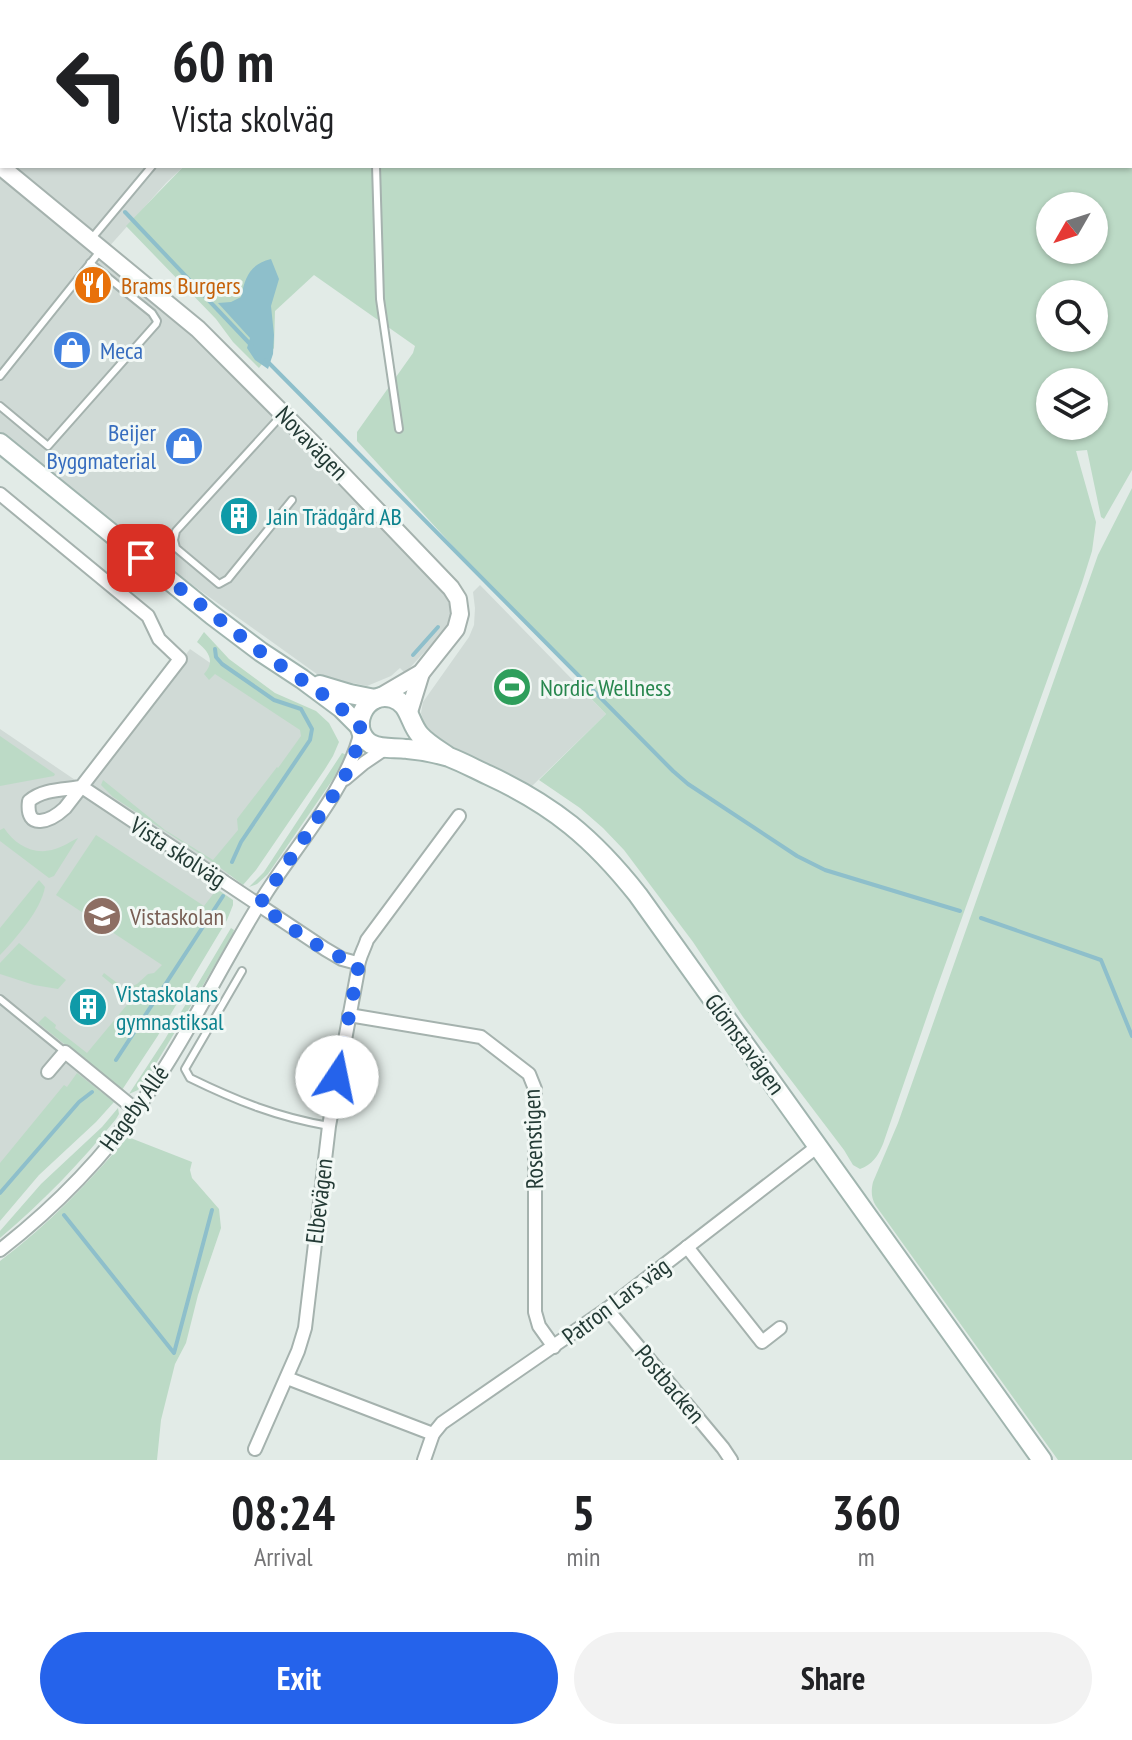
<!DOCTYPE html>
<meta charset="utf-8">
<style>
body{margin:0;font-family:"PT Sans Narrow",sans-serif;background:#f2f2f2;color:#202124;height:100vh;display:flex;flex-direction:column;font-size:30px;white-space:nowrap}
*{box-sizing:border-box;margin:0}
p{font-size:26px;color:#757577}
.icon{flex:none;width:44px;height:44px;fill:none;stroke:currentColor;stroke-width:2;stroke-linecap:round;stroke-linejoin:round}
.map{position:relative;height:1460px;overflow:hidden}
.drawer{display:flex;flex-direction:column;background:#fff;flex:1}
.drawer>*{flex:none}
.top-card{position:absolute;left:0px;top:0px;width:1132px;height:168px;box-shadow:0 2px 6px #0004;background:#fff;color:#202124;overflow:hidden}
.needle{width:52px;rotate:231deg}
.tools{position:absolute;left:1036px;top:192px;display:grid;gap:16px}
.tools a{display:grid;place-items:center;width:72px;height:72px;border-radius:50%;background:#fff;box-shadow:0 2px 6px #0004;font-size:40px}
.pin{position:absolute;display:grid;place-items:center;width:68px;height:68px;color:#fff;margin:-34px;border-radius:16px;box-shadow:0 4px 12px #0006}
.me{position:absolute;width:88px;margin:-44px;rotate:11deg;stroke-linejoin:round;filter:drop-shadow(0 0 6px #0008)}
.turn{display:flex;align-items:center;gap:28px;height:168px;padding:0 40px;font-size:36px}
.turn .icon{width:104px;height:104px;stroke-width:2.5}
.turn b{display:block;font-size:56px;line-height:68px}
.eta{display:flex;justify-content:space-evenly;align-items:center;height:136px;text-align:center}
.eta b{font-size:48px;font-weight:700;line-height:56px}
.cta{display:flex;gap:16px;margin-top:auto;padding:16px 40px}
.cta a{flex:1;height:92px;border-radius:48px;background:#2563eb;color:#fff;font-size:32px;font-weight:700;line-height:92px;text-align:center}
.cta a+a{background:#f2f2f2;color:#202124}
.map>svg:first-child{display:block}
.built{fill:#d0dad6}
.green{fill:#bcdac6;fill-rule:evenodd}
.water{fill:#8ebfcb}
.lines{fill:none;stroke-linecap:round;stroke-linejoin:round}
.stream{stroke:#8ebfcb;stroke-width:4}
.service-casing{stroke:#a5b2ae;stroke-width:10}
.minor-casing{stroke:#a5b2ae;stroke-width:16}
.tertiary-casing{stroke:#a5b2ae;stroke-width:20}
.secondary-casing{stroke:#a1b5af;stroke-width:22}
.service{stroke:#fff;stroke-width:6}
.minor{stroke:#fff;stroke-width:12}
.tertiary{stroke:#fff;stroke-width:16}
.secondary{stroke:#fff;stroke-width:18}
.route{stroke:#2563eb;stroke-width:14;stroke-dasharray:0 25.2}
.labels{text-anchor:middle;dominant-baseline:central;stroke-width:6;stroke-linejoin:round;paint-order:stroke}
.food-label{font-size:24px;fill:#c56008;stroke:#f2f8f5;text-anchor:start}
.shop-label{font-size:24px;fill:#366cbe;stroke:#f2f8f5;text-anchor:start}
.street-label{font-size:24px;fill:#233a35;stroke:#f2f8f5}
.culture-label{font-size:24px;fill:#0d838f;stroke:#f2f8f5;text-anchor:start}
.leisure-label{font-size:24px;fill:#27864d;stroke:#f2f8f5;text-anchor:start}
.education-label{font-size:24px;fill:#785e54;stroke:#f2f8f5;text-anchor:start}
</style>
<div class="map">
<svg width="1132" height="1460" viewBox="0 0 1132 1460">
<rect width="100%" height="100%" fill="#e2ebe7"/>
<g class="built">
<polygon points="0,0 224,0 225,2 2,2 2,166 184,166 166,183 98,259 186,330 445,591 450,608 451,617 445,630 405,673 400,668 391,676 367,686 353,683 349,688 328,682 184,579 0,432"/>
<polygon points="480,585 606,714 531,787 451,747 433,733 424,723 421,713 423,702 469,637 474,625 475,608 473,592"/>
<polygon points="190,649 316,736 91,1097 0,1189 0,729 84,786"/>
</g>
<g class="green">
<path d="M224,0H1132V470L1104,519L1101,517L1087,450L1076,451L1096,522L1092,551L1082,583L935,993L883,1144C878,1156 872,1165 860,1169L853,1165L844,1150L743,1017L693,942L624,850L603,828L580,808L539,780L606,714L580,687L578,674L481,577L357,441V432L413,353L415,346L314,275L275,311L274,348L259,368L233,342L216,319L126,226L184,166H1130V2H225ZM1050,206H1094V250H1050ZM1050,294H1094V338H1050ZM1050,382H1094V426H1050Z"/>
<path d="M1132,488V1460H1058L876,1206C871,1198 871,1191 873,1182L898,1123L1098,555Z"/>
<path d="M204,632L229,659L275,693L316,711L329,723L339,742L333,756L325,769L256,870L243,885L214,863L113,797L101,785L103,780L165,830L213,860L238,830L237,819L277,767L278,768L301,736L300,730L215,674L209,680L204,674C216,661 208,651 197,642Z"/>
<polygon points="0,736 55,774 54,776 0,786"/>
<polygon points="342,753 347,755 342,766 268,874 257,884 249,887 264,872"/>
<path d="M4,828C15,845 34,856 55,849C63,847 71,841 78,838L54,876L49,878L0,841V830Z"/>
<polygon points="96,835 204,906 214,893 220,891 233,900 233,905 227,920 157,1037 122,1090 38,1023 45,1016 56,1025 55,1028 87,1053 131,1000 102,976 104,973 125,989 137,984 148,974 154,973 162,965 56,895"/>
<path d="M39,880L45,887C41,910 16,938 0,955V928Z"/>
<polygon points="231,928 234,930 233,934 202,987 204,989 198,994 149,1075 138,1090 129,1094 165,1039"/>
<polygon points="19,943 66,980 58,989 34,985 0,974 0,963"/>
<polygon points="77,1073 114,1102 96,1122 39,1175 0,1221 0,1163 64,1085 67,1087"/>
<path d="M118,1108L119,1114L116,1119C81,1162 43,1202 0,1238V1231L41,1184L102,1127Z"/>
<path d="M128,1137L192,1162L190,1170L192,1178L219,1209L221,1228L198,1295L186,1343L175,1364L161,1420L157,1460H0V1261C49,1224 88,1183 128,1137Z"/>
</g>
<path class="water" d="M271,259L279,279L271,306L274,335L273,354L268,369L255,360L247,348L250,338L218,303L231,302L241,297C245,277 250,264 271,259Z"/>
<g class="lines">
<g class="stream">
<polyline points="125,212 251,345"/>
<polyline points="266,360 673,771 688,784 797,856 825,870 960,911"/>
<polyline points="215,649 216,657 222,664 274,700 301,709 312,729 310,740 241,842 232,862"/>
<polyline points="413,655 438,627"/>
<polyline points="981,918 1101,960 1132,1036"/>
<polyline points="116,1060 223,896"/>
<polyline points="0,1193 79,1102 92,1092"/>
<polyline points="64,1215 174,1353 212,1210"/>
</g>
<g class="service-casing">
<g id="service">
<polyline points="376,166 380,299 399,429"/>
<polyline points="92,238 152,166"/>
<polyline points="0,376 101,250"/>
<polyline points="0,406 48,446 156,324 157,321 152,313 90,263"/>
<polyline points="281,416 176,531 174,540 176,548 219,584 228,579 292,500"/>
<path d="M242,971L185,1069L190,1078C237,1101 277,1117 329,1126"/>
<polyline points="0,999 65,1052"/>
</g>
</g>
<g class="minor-casing">
<g id="minor">
<path d="M0,494L148,616L159,639L180,659L65,808C51,821 25,832 29,801C43,789 63,790 81,787"/>
<polyline points="345,779 364,763 386,748"/>
<polyline points="82,787 325,949 342,959 357,963"/>
<polyline points="349,1015 481,1037 529,1074 535,1089 535,1312 539,1326 554,1347"/>
<polyline points="48,1072 65,1052 136,1110"/>
<polyline points="687,1247 762,1342 780,1328"/>
<path d="M0,1250C54,1208 103,1158 142,1102C189,1035 223,961 266,893C298,843 348,788 361,731"/>
<polyline points="607,1309 723,1448 731,1460"/>
<polyline points="287,1378 433,1434"/>
<path d="M255,1449L298,1351L305,1328L329,1126L358,970C357,960 364,950 367,940L459,816"/>
<polyline points="424,1460 433,1434 442,1423 607,1309 818,1146"/>
</g>
</g>
<g class="tertiary-casing">
<g id="tertiary">
<polyline points="0,166 198,329 315,446 451,588 458,599 460,614 456,629 421,673 380,697"/>
<polyline points="409,712 421,673"/>
</g>
</g>
<g class="secondary-casing">
<g id="secondary">
<polyline points="0,443 212,615 261,652 302,679 341,708 360,727"/>
<polyline points="320,685 350,694 375,699"/>
<path d="M449,757C439,750 428,744 420,735C409,723 410,703 392,698C365,690 347,729 371,744C382,750 396,747 407,749C421,750 436,753 449,757C462,762 475,769 488,775C553,805 593,838 638,895L1042,1460"/>
</g>
</g>
<use href="#service" class="service"/>
<use href="#minor" class="minor"/>
<use href="#tertiary" class="tertiary"/>
<use href="#secondary" class="secondary"/>
</g>
<g class="lines">
<path class="route" d="M141,558L261,652L331,700L350,716L360,727L361,731L358,745L343,781L259,905C290,926 321,953 357,963L358,970L337,1077"/>
</g>
<defs>
<g id="restaurant-disc" transform="scale(2)"><circle r="9.5" fill="#e8710a" stroke="#f2f8f5"/><path d="M-5-6h1v4h1v-4h1v4h1v-4h1v5L-1.5 .5V6h-2V.5L-5-1ZM5-6V6H3V1.5H1.5Q1.5-4 5-6Z" fill="#fff"/></g>
<g id="shop-disc" transform="scale(2)"><circle r="9.5" fill="#3f7fe0" stroke="#f2f8f5"/><path d="M-5-2.5h2.3a2.7 3.5 0 0 1 5.4 0H5L5.5 6h-11ZM-1.5-2.5h3a1.5 2.3 0 0 0-3 0Z" fill="#fff"/></g>
<g id="building-disc" transform="scale(2)"><circle r="9.5" fill="#0f9aa8" stroke="#f2f8f5"/><path d="M-4-6H4V6H1V3H-1V6H-4ZM-2.5-4.3h1.7v1.8h-1.7ZM.8-4.3h1.7v1.8H.8ZM-2.5-1h1.7V.8h-1.7ZM.8-1h1.7V.8H.8Z" fill="#fff"/></g>
<g id="stadium-disc" transform="scale(2)"><circle r="9.5" fill="#2e9e5b" stroke="#f2f8f5"/><path d="M0-5a6.5 5 0 1 0 0 10a6.5 5 0 1 0 0-10ZM-3.5-1.8h7v3.6h-7Z" fill="#fff"/></g>
<g id="school-disc" transform="scale(2)"><circle r="9.5" fill="#8d6e63" stroke="#f2f8f5"/><path d="M0-5L7-2L0 1L-7-2ZM-4 1L0 2.5L4 1V4Q0 6-4 4Z" fill="#fff"/></g>
</defs>
<g fill-rule="evenodd">
<use href="#restaurant-disc" x="93" y="285"/>
<use href="#shop-disc" x="72" y="350"/>
<use href="#shop-disc" x="184" y="446"/>
<use href="#building-disc" x="239" y="516"/>
<use href="#stadium-disc" x="512" y="687"/>
<use href="#school-disc" x="102" y="916"/>
<use href="#building-disc" x="88" y="1007"/>
</g>
<g class="labels">
<g class="food-label">
<text x="121" y="285">Brams Burgers</text>
</g>
<g class="shop-label">
<text x="100" y="350">Meca</text>
<text x="156" y="432" text-anchor="end">Beijer<tspan x="156" dy="28">Byggmaterial</tspan></text>
</g>
<g class="street-label">
<text transform="translate(312 443) rotate(46)">Novavägen</text>
<text transform="translate(178 852) rotate(33)">Vista skolväg</text>
<text transform="translate(745 1044) rotate(54)">Glömstavägen</text>
<text transform="translate(134 1108) rotate(-54)">Hageby Allé</text>
<text transform="translate(533 1139) rotate(-92)">Rosenstigen</text>
<text transform="translate(319 1201) rotate(-83)">Elbevägen</text>
<text transform="translate(616 1301) rotate(-37)">Patron Lars väg</text>
<text transform="translate(670 1384) rotate(50)">Postbacken</text>
</g>
<g class="culture-label">
<text x="267" y="516">Jain Trädgård AB</text>
<text x="116" y="993">Vistaskolans<tspan x="116" dy="28">gymnastiksal</tspan></text>
</g>
<g class="leisure-label">
<text x="540" y="687">Nordic Wellness</text>
</g>
<g class="education-label">
<text x="130" y="916">Vistaskolan</text>
</g>
</g>
</svg>
<div class="tools">
<a><svg class="needle" viewBox="-14 -14 28 28"><path d="M0-13l5 13h-10z" fill="#e53935"/><path d="M0 13l5-13h-10z" fill="#757577"/></svg></a>
<a><svg class="icon" aria-label="search" viewBox="0 0 24 24"><circle cx="10" cy="10" r="6"/><path d="M15 15l6 6"/></svg></a>
<a><svg class="icon" aria-label="layers" viewBox="0 0 24 24"><path d="M12 4l9 5-9 5-9-5zM3 14l9 5 9-5"/></svg></a>
</div>
<div class="pin" style="left:141px;top:558px;background:#d93025"><svg class="icon" aria-label="arrive" viewBox="0 0 24 24"><path d="M6 21V4h12l-3 4 3 4H6"/></svg></div>
<svg class="me" style="left:337px;top:1077px" viewBox="-20 -20 40 40"><circle r="19" fill="#fff"/><path d="M0-13L10 11 0 6-10 11z" fill="#2563eb"/></svg>
<div class="top-card">
<div class="turn"><svg class="icon" aria-label="left" viewBox="0 0 24 24"><path d="M17 20v-9H6M10 6l-5 5 5 5"/></svg><div><b>60 m</b>Vista skolväg</div></div>
</div>
</div>
<section class="drawer">
<div class="eta">
<div><b>08:24</b><p>Arrival</p></div>
<div><b>5</b><p>min</p></div>
<div><b>360</b><p>m</p></div>
</div>
<div class="cta"><a>Exit</a><a>Share</a></div>
</section>
